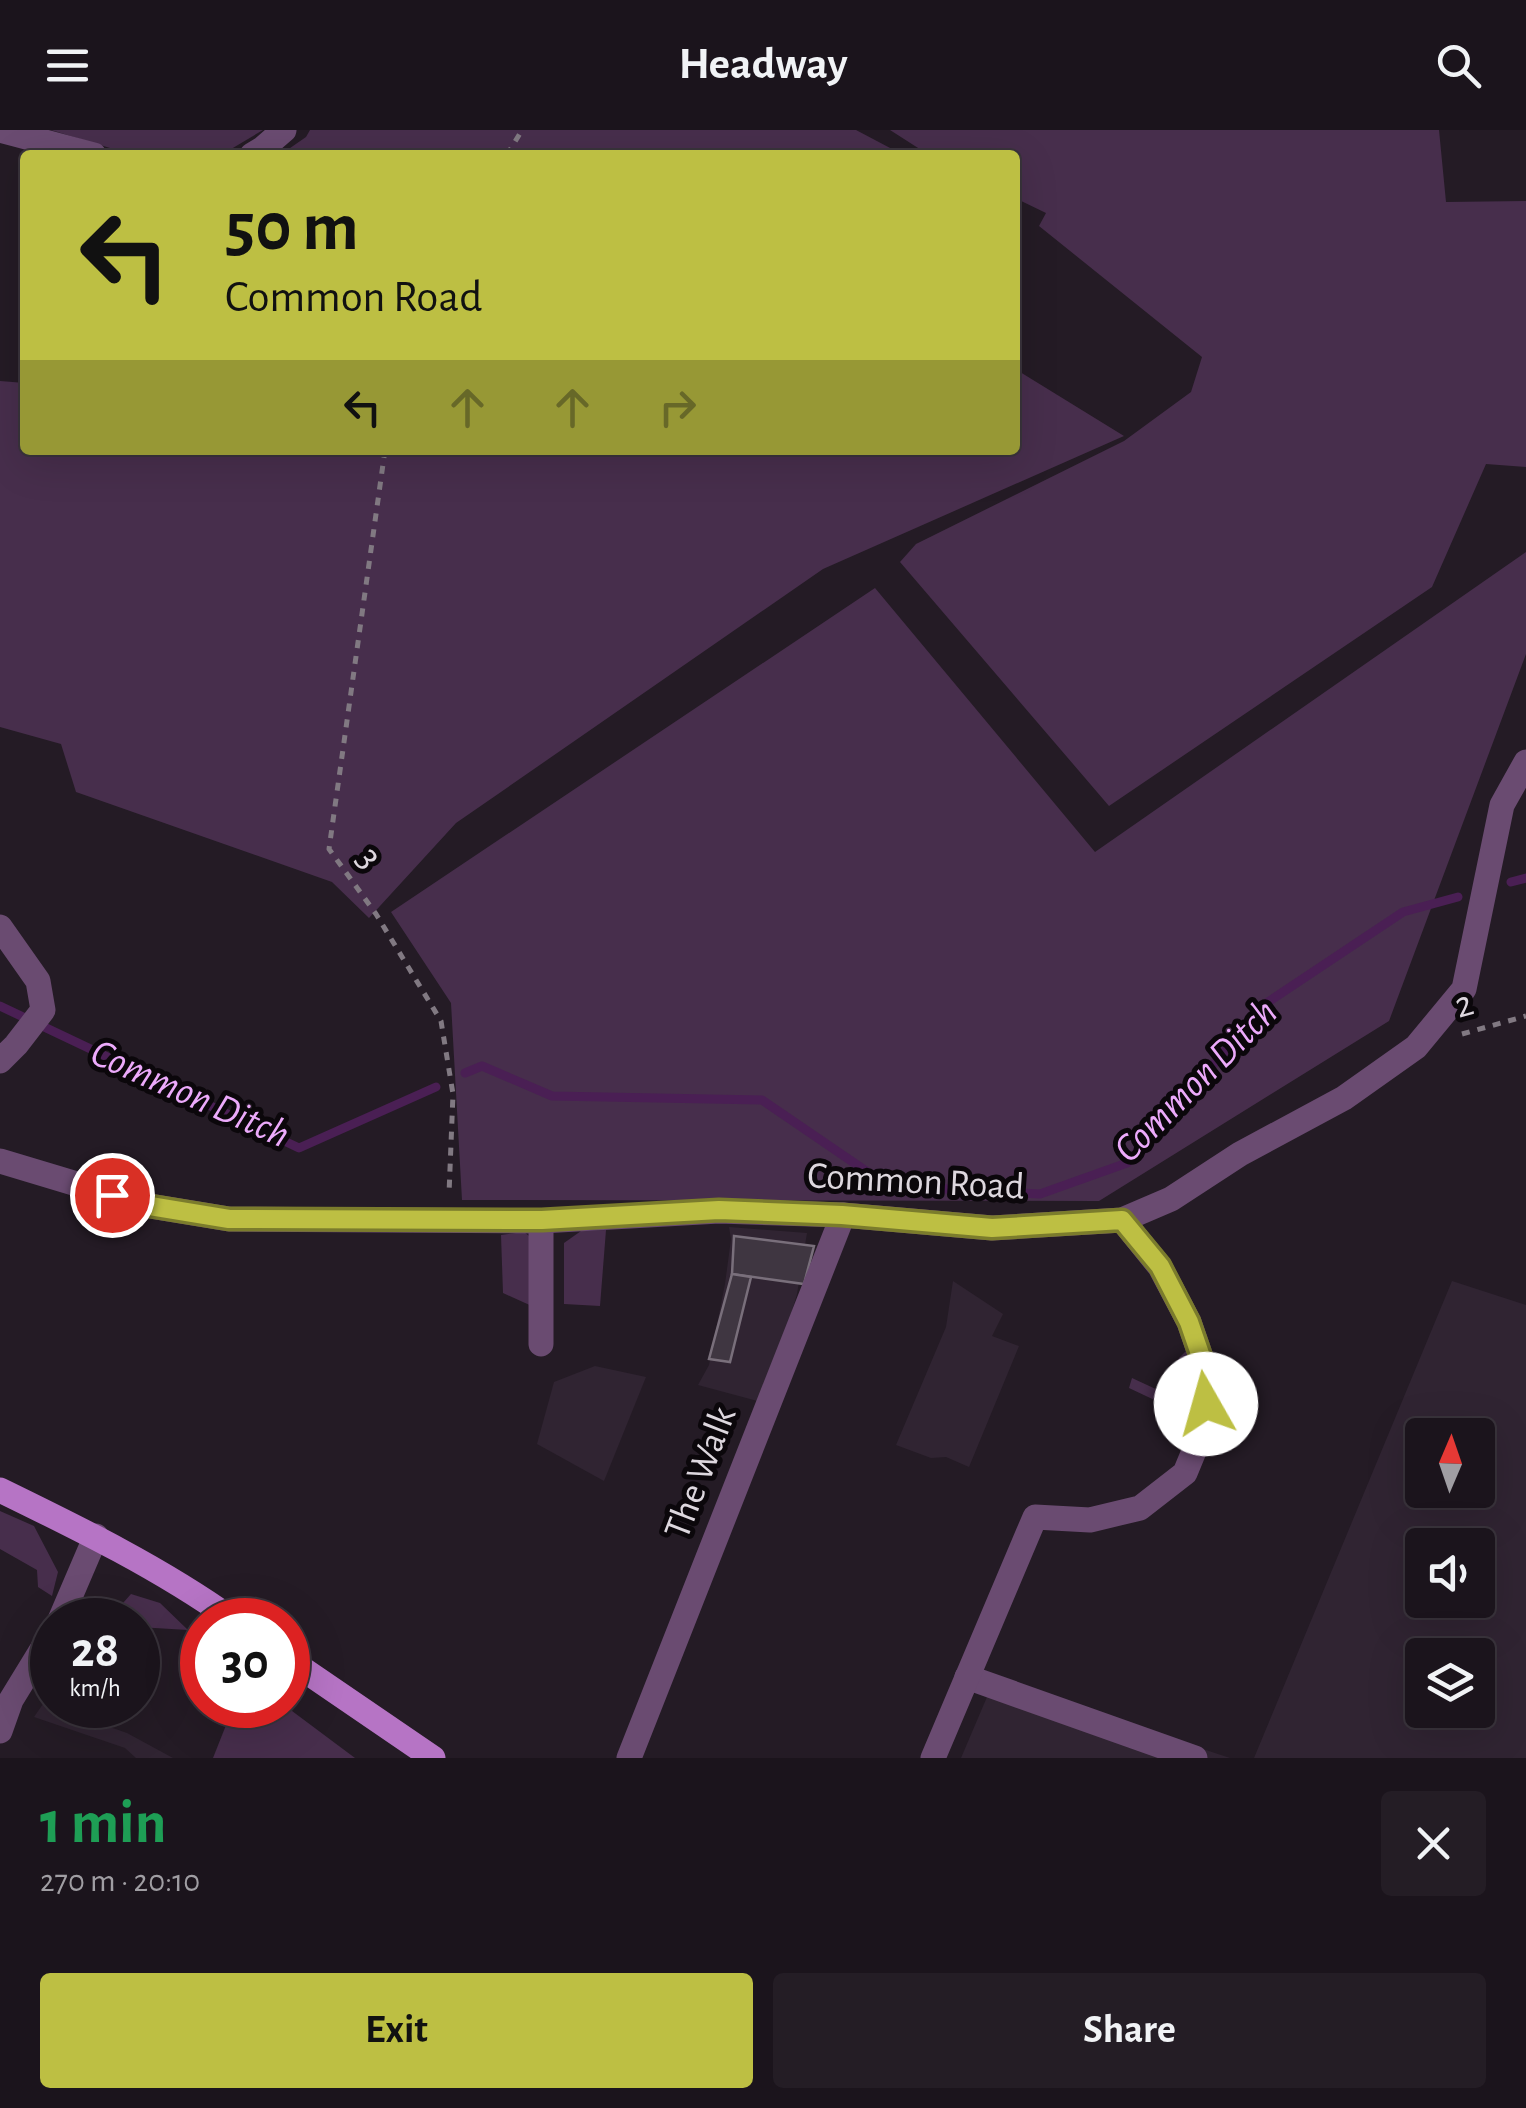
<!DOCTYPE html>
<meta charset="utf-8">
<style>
body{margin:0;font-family:"Alegreya Sans",sans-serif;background:#241d25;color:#f1f3f6;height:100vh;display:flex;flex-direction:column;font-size:38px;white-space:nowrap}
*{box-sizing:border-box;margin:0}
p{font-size:32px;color:#a09ea3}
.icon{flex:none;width:55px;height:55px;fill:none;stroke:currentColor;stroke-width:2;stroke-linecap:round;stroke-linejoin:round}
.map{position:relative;height:1628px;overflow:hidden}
.drawer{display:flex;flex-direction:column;background:#1b141c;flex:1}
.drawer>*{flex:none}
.hud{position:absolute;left:20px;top:20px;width:1000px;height:305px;border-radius:10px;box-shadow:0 10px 40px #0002,0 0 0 2px #39333b;background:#bdbf43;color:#111;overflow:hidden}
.needle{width:65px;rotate:2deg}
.tools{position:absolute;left:1405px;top:1288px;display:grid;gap:20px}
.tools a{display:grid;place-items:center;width:90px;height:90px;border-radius:10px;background:#1b141c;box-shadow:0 10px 40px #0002,0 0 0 2px #39333b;font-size:50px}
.speed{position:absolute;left:30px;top:1468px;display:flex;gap:20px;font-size:50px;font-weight:700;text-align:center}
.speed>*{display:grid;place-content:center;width:130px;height:130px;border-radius:50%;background:#1b141c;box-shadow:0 10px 40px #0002,0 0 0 2px #39333b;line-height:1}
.speed small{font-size:25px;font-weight:400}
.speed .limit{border:15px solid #d22;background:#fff;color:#111}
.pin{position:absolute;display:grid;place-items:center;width:85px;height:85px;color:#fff;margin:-42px;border:5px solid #fff;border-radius:50%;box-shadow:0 2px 10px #0007}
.me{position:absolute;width:110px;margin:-55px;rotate:353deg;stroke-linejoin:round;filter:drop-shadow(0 0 8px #0008)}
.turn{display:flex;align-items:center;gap:35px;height:210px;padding:0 40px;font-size:45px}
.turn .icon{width:130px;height:130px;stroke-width:2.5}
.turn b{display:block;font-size:70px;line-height:85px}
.lanes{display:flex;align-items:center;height:95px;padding:0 40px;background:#0003;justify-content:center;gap:50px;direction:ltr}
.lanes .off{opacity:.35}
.round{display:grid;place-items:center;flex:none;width:105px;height:105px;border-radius:10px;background:#241d25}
.summary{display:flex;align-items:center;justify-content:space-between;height:170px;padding:0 40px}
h1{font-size:60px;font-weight:600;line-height:75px;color:#1e9e55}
.button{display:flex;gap:20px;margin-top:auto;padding:20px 40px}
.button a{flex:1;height:115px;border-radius:10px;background:#bdbf43;color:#111;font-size:40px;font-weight:600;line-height:115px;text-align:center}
.button a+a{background:#241d25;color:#f1f3f6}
header{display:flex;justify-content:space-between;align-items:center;height:130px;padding:0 40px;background:#1b141c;font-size:45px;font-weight:600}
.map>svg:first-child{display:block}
.built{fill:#302432;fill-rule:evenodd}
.green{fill:#472e4c}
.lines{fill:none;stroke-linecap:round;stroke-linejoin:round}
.stream{stroke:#4a1f54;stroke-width:9}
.building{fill:#3f3641;stroke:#796f7b;stroke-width:2.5}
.path{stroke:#817982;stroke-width:5;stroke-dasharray:8 8;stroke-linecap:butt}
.minor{stroke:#6a4b71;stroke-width:25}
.major{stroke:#b674c5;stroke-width:25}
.route-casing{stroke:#7b7c2c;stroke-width:25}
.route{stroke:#bdbf43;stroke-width:18}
.labels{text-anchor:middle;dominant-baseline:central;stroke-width:10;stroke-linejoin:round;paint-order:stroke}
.street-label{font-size:38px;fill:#ddd7de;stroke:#0b070b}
.water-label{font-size:40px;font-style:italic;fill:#ecaafb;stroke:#0b070b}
</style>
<header><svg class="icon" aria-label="menu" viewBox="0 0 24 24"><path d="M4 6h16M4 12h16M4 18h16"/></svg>Headway<svg class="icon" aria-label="search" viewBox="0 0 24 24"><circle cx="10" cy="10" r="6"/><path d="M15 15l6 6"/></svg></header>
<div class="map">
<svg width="1526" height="1628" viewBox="0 0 1526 1628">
<rect width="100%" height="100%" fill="#241b25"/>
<g class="built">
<polygon points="729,1097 807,1103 797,1164 765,1273 698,1255 709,1235 725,1154 731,1109"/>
<polygon points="953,1151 1003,1184 992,1206 1019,1216 969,1337 946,1327 931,1328 896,1315 946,1197"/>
<path d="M1452,1151L1526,1175V1628H1254ZM1422,1305H1478V1360H1422ZM1422,1415H1478V1470H1422ZM1422,1525H1478V1580H1422Z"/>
<polygon points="595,1236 646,1247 604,1351 537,1314 554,1252"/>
<polygon points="1012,1556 1230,1628 961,1628 987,1567"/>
<polygon points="43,1574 127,1603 173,1628 136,1628 125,1618 34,1587"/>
</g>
<g class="green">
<polygon points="51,0 263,0 221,25 133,25"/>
<polygon points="310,0 856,0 892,19 889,25 280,25 306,7"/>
<polygon points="890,0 1439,0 1446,72 1526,71 1526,337 1486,334 1432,457 1109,676 900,432 916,414 1124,311 1191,262 1202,227 1039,96 1046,83 1015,68 1015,25 929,25"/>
<polygon points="1015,239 1124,306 823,439 456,693 369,788 332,752 76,662 61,614 0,597 0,251 25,253 25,320 1015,320"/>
<polygon points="1526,422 1526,524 1389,891 1099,1071 462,1070 451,873 391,782 875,458 1095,722"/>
<polygon points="606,1100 600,1176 564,1174 564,1113 581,1101"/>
<polygon points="524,1102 543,1117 534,1177 503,1163 501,1105"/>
<polygon points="1189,1218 1197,1219 1199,1291 1129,1258 1132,1248 1160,1261 1179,1228"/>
<polygon points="0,1381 34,1396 58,1442 52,1466 38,1457 37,1440 0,1419"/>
<polygon points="131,1464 160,1473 188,1500 138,1497 138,1490 108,1490"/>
<polygon points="234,1575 284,1575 355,1628 213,1628"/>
</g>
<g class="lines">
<g class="stream">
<polyline points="1511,752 1526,748"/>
<polyline points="0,876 299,1018 436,957"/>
<polyline points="465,943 482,936 552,966 762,970 888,1056 1040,1064 1127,1033 1268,872 1403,782 1458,767"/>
</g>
</g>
<g class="building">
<polygon points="734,1106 814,1116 804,1154 732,1144"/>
<polygon points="732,1144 751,1147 730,1232 709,1229"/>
</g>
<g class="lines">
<g class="path">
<polyline points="507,25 522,0"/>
<polyline points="385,320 329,719 376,784 441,891 453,964 449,1064"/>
<polyline points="1462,904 1526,886"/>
</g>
<g class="minor">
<polyline points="0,0 94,25"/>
<polyline points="252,25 262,19 284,0"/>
<polyline points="0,797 38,851 43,880 16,915 0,931"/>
<polyline points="0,1031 150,1076 229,1089 541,1091 719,1081 843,1085 992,1098 1122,1090 1171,1069 1240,1024 1344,968 1416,917 1464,859 1502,675 1526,632"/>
<polyline points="541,1214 541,1091"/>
<polyline points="60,1490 96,1406"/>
<polyline points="967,1547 1195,1628"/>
<polyline points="0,1601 11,1570 52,1503"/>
<polyline points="629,1628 843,1085"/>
<polyline points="933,1628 1035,1387 1090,1390 1140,1378 1185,1343 1204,1297 1209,1250 1189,1192 1160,1137 1122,1090"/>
</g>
<g class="major">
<path d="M0,1360C80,1399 160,1438 233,1490"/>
<polyline points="288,1529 433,1628"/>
</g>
</g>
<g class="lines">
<g class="route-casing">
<polyline id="route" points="112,1065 150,1076 229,1089 542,1090 719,1080 842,1085 992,1098 1122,1090 1160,1136 1189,1192 1209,1250 1206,1274"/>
</g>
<use href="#route" class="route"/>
</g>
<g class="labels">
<g class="street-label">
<text transform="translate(369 728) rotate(54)">3</text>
<text transform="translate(1464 875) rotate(-16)">2</text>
<text transform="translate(916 1052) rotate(3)">Common Road</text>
<text transform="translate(701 1343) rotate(-69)">The Walk</text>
</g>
<g class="water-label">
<text transform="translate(1196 951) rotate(-45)">Common Ditch</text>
<text transform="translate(190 964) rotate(24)">Common Ditch</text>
</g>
</g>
</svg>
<div class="tools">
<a><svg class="needle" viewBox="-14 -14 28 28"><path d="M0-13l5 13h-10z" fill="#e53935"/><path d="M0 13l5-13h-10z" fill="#a09ea3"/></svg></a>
<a><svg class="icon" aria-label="sound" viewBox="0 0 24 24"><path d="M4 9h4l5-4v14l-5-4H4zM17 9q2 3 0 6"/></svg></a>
<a><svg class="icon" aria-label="layers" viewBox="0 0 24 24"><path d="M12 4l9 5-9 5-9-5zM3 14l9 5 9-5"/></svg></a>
</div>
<div class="speed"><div>28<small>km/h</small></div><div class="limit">30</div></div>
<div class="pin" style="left:112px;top:1065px;background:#d93025"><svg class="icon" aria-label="arrive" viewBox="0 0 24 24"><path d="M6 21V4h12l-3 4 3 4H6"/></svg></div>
<svg class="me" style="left:1206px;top:1274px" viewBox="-20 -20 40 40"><circle r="19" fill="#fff"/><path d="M0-13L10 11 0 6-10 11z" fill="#bdbf43"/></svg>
<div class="hud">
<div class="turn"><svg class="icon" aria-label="left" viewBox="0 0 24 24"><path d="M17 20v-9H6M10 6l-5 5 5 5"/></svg><div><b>50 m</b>Common Road</div></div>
<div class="lanes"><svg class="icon" aria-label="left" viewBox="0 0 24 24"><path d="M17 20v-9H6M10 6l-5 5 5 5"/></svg><svg class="icon off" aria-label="ahead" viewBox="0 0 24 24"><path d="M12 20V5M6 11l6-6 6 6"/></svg><svg class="icon off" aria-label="ahead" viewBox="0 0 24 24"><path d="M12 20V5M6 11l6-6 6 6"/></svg><svg class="icon off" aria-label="right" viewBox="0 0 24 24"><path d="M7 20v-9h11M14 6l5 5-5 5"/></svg></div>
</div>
</div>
<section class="drawer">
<div class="summary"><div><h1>1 min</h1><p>270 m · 20:10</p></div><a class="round"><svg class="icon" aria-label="close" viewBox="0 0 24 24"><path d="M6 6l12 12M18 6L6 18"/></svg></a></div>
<div class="button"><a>Exit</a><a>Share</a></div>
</section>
